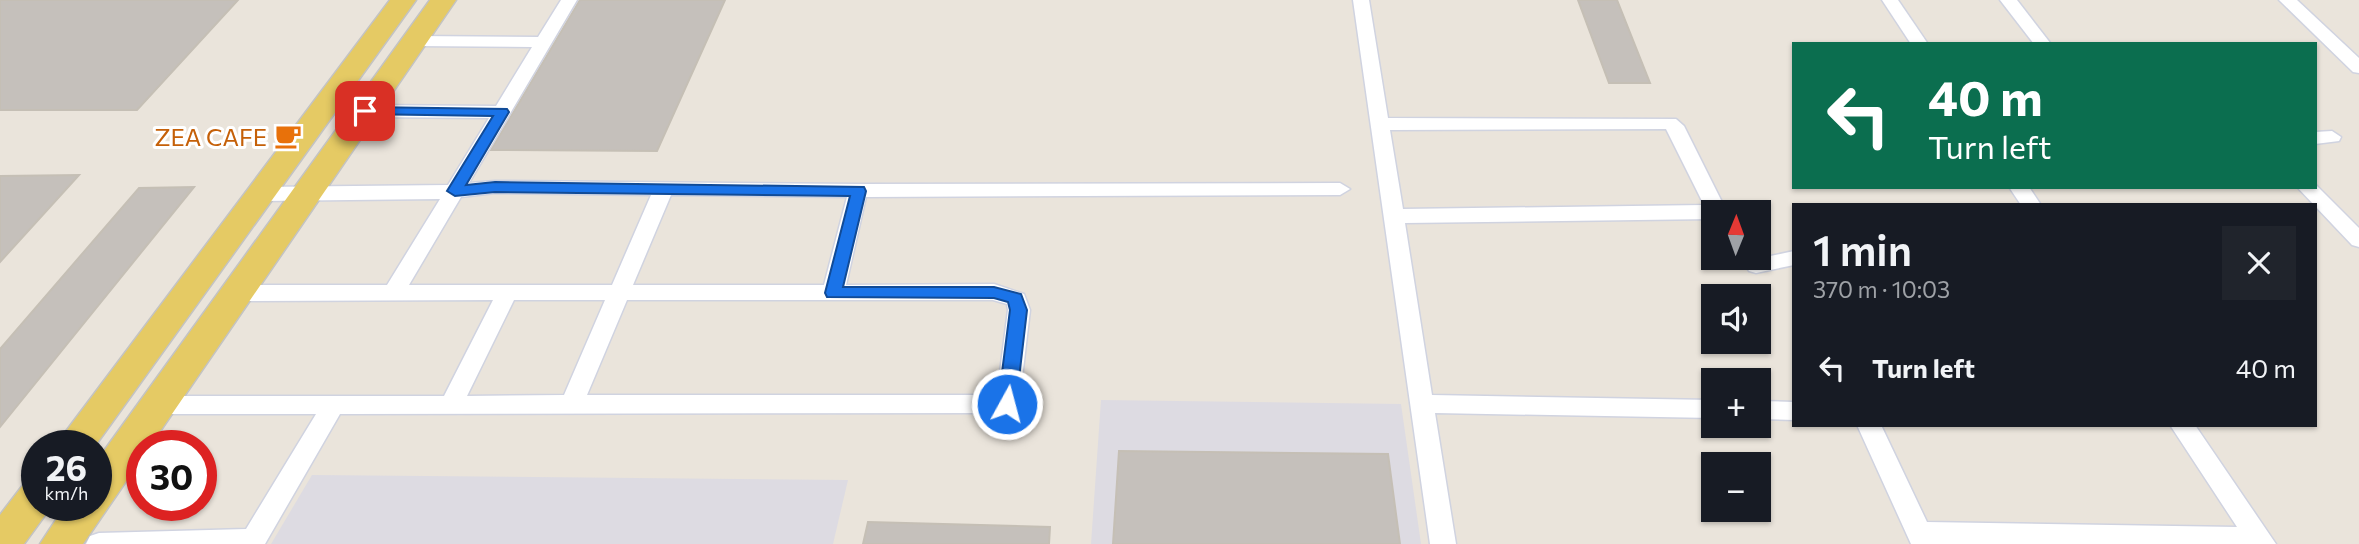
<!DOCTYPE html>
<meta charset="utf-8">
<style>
body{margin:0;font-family:Commissioner,sans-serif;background:#20242c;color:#f1f3f6;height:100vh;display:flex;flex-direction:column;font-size:26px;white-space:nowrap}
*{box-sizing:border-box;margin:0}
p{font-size:23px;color:#9ea1a6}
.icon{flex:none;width:38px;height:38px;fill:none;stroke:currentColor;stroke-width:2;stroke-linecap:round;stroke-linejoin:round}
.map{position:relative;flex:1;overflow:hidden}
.sheet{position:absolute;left:1792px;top:203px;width:525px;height:224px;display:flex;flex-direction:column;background:#171b24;border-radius:0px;box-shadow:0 2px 5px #0004}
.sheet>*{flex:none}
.hud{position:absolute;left:1792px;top:42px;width:525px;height:147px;border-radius:0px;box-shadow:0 2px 5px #0004;background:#0b6e4f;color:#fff;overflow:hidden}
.needle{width:46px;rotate:1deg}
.tools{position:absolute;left:1701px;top:200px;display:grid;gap:14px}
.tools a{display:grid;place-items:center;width:70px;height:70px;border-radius:0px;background:#171b24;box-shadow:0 2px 5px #0004;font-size:35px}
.speed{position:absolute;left:21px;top:430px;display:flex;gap:14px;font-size:35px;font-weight:700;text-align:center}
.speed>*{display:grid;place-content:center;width:91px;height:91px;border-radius:50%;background:#171b24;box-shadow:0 2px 5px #0004;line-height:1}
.speed small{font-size:18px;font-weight:400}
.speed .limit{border:10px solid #d22;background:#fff;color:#111}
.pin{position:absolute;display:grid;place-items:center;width:60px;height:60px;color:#fff;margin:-30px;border-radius:14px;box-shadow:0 4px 10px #0006}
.me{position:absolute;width:77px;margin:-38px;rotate:7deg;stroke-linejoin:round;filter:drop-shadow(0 0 5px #0008)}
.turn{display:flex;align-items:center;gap:24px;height:147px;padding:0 21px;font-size:32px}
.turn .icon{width:91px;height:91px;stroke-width:2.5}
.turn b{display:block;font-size:49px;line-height:60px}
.round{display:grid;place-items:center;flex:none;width:74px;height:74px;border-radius:0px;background:#20242c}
.headline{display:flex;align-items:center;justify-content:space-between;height:119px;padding:0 21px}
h1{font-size:42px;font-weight:600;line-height:52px}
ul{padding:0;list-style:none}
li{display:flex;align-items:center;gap:21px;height:91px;padding:0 21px}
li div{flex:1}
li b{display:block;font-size:26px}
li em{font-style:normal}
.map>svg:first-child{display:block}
.industrial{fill:#dddbe2}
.building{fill:#c5c0bb;stroke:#c5bfb5;stroke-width:2}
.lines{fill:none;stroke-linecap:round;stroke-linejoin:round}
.street-casing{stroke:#d0d3e0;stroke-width:3}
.primary-casing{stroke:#c3c3c3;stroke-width:3}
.street{fill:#fff;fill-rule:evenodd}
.primary{fill:#e5ca64;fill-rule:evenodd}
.route{fill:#1a73e8;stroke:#114b97;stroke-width:2}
.labels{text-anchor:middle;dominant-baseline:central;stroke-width:6;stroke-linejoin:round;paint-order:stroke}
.food-label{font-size:24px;fill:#c56008;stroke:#fff;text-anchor:end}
</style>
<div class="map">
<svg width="2359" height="544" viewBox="0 0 2359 544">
<rect width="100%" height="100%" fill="#eae4db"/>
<g class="industrial">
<polygon points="1101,400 1401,404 1421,544 1091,544"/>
<polygon points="312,475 848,480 833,544 271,544"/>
</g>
<g class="building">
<polygon points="0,0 238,0 137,110 0,110"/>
<polygon points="580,0 725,0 657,151 491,150"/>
<polygon points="1578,0 1617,0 1650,83 1609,83"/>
<polygon points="79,175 0,262 0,176"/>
<polygon points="194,187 0,427 0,349 139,188"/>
<polygon points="1119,451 1388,454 1400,544 1113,544"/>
<polygon points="868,522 1050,527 1049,544 863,544"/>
</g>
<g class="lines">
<g class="street-casing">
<g id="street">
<path d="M561,0H577L469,183L495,181L858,184L1340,183L1350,189L1340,195L866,197L846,285L994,284L1024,294L1030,310L1019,404L1015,410L1007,413L340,414L265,544H86L90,536L99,533L246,529L316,414H158L150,411L146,405L150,399L158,396H444L493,300L237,301L229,298L226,293L229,288L237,285H387L440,199L261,201L251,194L261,187L448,185L489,118L365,117L356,111L365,105L496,106L532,47L414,46L405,41L414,36L538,37ZM495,193L651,195L612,285H409L461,197ZM671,195L847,197L824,285H633ZM514,300H605L564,395L467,396ZM627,300H993L1007,304L1008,310L997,395H587Z"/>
<path d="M1353,0H1369L1388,118L1676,119L1684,126L1727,212H1713V219L1405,223L1432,395L1713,400V418L1435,413L1456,544H1430ZM1666,129L1704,205L1403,209L1390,130Z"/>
<polygon points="1882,0 1898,0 1928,44 1911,44"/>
<polygon points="2000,0 2017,0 2051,44 2034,44"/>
<polygon points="2279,0 2297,0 2359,58 2359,73 2353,72"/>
<polygon points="2332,131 2341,137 2339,141 2315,144 2315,132"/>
<polygon points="2315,184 2359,228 2359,247 2352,245 2297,187 2315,187"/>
<polygon points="2009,187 2029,187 2041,205 2021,205"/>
<polygon points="1794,251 1794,265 1756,273 1749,271 1740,257 1759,257 1759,254 1761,258"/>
<polygon points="1759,401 1794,402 1794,420 1759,419"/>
<polygon points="1857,425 1881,425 1927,522 2237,527 2170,425 2195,425 2276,544 1911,544"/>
</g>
</g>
<g class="primary-casing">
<g id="primary">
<polygon points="390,0 416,0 95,446 55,446"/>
<polygon points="430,0 456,0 150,446 142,446 142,458 83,544 40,544 65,506 96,506 96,462"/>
<polygon points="37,480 37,506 51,507 24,544 0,544 0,515 23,485"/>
</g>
</g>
<use href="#street" class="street"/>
<use href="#primary" class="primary"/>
</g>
<polygon class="route" points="365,107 507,109 509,112 466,185 495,182 864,187 866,191 843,287 994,287 1021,294 1027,310 1016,404 1007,411 998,404 1010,310 1008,302 994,298 827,297 825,293 850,196 495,192 455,196 447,191 493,116 360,114 360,108"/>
<defs>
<g id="cafe-bare" transform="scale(2.1)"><path d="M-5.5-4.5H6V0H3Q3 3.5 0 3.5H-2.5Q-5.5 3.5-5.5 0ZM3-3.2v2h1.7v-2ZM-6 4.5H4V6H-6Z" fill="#e8710a" stroke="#fff" stroke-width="2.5" paint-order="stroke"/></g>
</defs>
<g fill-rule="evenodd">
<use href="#cafe-bare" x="288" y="136"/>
</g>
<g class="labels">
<g class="food-label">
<text x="267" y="136">ZEA CAFE</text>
</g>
</g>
</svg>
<div class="tools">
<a><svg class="needle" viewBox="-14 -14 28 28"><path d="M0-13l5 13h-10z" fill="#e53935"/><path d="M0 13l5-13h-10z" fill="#9ea1a6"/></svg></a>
<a><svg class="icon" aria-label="sound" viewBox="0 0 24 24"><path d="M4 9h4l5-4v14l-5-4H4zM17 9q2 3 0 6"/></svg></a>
<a>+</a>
<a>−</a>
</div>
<div class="speed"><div>26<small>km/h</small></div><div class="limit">30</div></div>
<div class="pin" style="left:365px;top:111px;background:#d93025"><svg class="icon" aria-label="arrive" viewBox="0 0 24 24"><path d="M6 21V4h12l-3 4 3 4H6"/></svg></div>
<svg class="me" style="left:1007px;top:404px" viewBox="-20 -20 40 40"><circle r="17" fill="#1a73e8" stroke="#fff" stroke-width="3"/><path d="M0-11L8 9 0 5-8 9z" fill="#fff"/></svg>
<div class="hud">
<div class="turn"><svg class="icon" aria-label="left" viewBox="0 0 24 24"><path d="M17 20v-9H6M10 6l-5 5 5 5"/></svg><div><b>40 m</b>Turn left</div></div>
</div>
<section class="sheet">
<div class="headline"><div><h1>1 min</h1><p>370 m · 10:03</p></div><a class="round"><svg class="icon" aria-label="close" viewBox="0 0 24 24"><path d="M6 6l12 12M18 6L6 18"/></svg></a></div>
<ul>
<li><svg class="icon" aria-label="left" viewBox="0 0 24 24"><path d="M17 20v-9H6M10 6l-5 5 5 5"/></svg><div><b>Turn left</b></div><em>40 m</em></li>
</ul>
</section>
</div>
